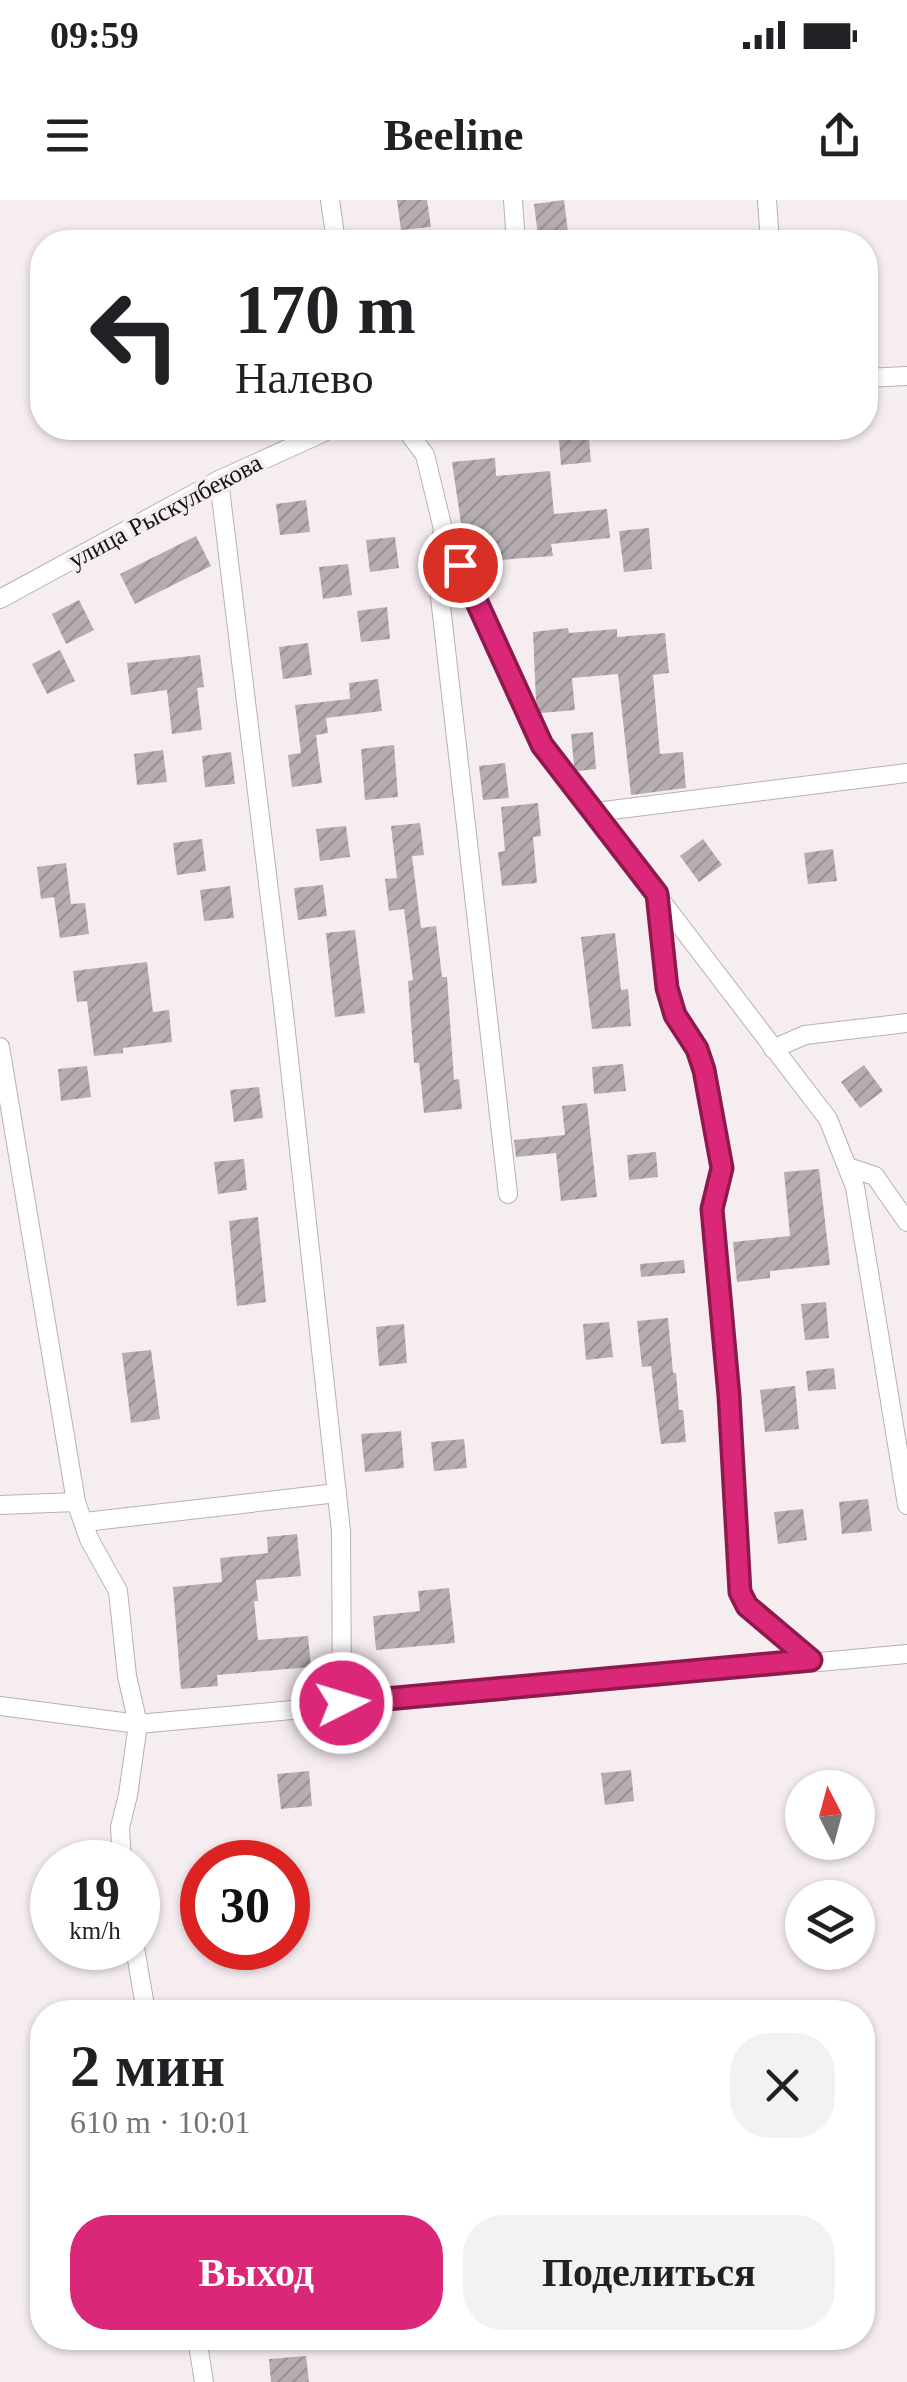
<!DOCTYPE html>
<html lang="ru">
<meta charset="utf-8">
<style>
body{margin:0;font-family:Georgia,serif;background:#f2f2f2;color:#202124;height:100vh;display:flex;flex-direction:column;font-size:38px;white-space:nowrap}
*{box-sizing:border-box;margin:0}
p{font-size:32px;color:#757577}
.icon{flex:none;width:55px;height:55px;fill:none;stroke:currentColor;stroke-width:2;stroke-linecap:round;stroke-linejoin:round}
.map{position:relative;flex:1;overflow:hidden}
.side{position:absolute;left:30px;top:1800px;width:845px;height:350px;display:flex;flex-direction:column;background:#fff;border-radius:40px;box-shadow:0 2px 8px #0004}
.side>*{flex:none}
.hud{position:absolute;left:30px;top:30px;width:848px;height:210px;border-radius:40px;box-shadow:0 2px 8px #0004;background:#fff;color:#202124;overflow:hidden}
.needle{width:65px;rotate:354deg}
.controls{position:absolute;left:785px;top:1570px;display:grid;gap:20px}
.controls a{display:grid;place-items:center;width:90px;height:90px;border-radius:50%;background:#fff;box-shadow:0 2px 8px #0004;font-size:50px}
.speed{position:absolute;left:30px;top:1640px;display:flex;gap:20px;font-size:50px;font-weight:700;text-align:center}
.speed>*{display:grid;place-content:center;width:130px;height:130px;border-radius:50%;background:#fff;box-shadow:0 2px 8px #0004;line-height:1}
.speed small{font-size:25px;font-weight:400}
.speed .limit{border:15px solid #d22;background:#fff;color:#111}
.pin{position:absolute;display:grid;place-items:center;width:85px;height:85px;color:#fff;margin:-42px;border:5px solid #fff;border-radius:50%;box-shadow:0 2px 10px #0007}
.me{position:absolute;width:110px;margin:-55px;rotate:85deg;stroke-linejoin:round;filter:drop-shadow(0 0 8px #0008)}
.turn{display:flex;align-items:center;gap:35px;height:210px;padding:0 40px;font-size:45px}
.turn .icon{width:130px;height:130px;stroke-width:2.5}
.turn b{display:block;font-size:70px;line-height:85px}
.round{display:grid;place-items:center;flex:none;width:105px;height:105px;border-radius:40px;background:#f2f2f2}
.overview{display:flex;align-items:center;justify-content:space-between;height:170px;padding:0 40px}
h1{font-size:60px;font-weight:600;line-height:75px}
.action{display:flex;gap:20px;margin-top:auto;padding:20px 40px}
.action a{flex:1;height:115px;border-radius:40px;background:#db2777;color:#fff;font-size:40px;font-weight:600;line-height:115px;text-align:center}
.action a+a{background:#f2f2f2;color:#202124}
.status{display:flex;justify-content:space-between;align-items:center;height:70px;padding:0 50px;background:#fff;direction:ltr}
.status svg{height:28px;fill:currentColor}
header{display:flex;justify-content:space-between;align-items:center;height:130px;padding:0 40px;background:#fff;font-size:45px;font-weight:600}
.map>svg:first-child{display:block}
.building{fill:url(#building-hatch)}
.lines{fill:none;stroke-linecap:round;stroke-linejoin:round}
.minor-casing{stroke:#b9b0b4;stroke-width:20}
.minor{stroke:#fff;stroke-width:18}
.route-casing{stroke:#8e194d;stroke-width:25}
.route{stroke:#db2777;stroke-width:18}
.labels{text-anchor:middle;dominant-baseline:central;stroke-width:8;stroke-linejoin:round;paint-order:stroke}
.street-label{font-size:25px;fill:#141112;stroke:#f6edf1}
</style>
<div class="status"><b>09:59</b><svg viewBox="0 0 49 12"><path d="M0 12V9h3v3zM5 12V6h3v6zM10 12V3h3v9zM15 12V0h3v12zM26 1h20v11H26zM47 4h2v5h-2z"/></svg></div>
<header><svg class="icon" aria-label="menu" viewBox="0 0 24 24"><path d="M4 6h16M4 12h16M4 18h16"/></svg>Beeline<svg class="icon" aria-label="share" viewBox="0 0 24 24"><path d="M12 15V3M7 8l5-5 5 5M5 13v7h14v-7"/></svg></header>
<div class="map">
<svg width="907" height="2182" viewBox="0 0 907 2182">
<defs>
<pattern id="building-hatch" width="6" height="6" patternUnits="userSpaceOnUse" patternTransform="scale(2.5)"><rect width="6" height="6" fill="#b6adb1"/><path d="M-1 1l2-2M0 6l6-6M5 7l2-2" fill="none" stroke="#9c9497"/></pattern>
</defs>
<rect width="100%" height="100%" fill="#f6edf1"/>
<g class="building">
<polygon points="397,0 427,0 431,27 401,30"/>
<polygon points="564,0 568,32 538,36 534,4"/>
<polygon points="558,228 588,228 591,262 561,265"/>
<polygon points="495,258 496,276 550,271 554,314 607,309 610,338 551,344 553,356 472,362 464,344 452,262"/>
<polygon points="306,300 310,332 280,335 276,304"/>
<polygon points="649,328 652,369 624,372 619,331"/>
<polygon points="196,336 211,366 135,404 120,374"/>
<polygon points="395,337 399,368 370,372 366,340"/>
<polygon points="348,364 352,395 323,399 319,367"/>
<polygon points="79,400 94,430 66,444 52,414"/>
<polygon points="387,407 390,439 361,442 357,411"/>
<polygon points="568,428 569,433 617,429 617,437 665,433 669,473 653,475 660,554 683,552 686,588 631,595 618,474 572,478 575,510 541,513 536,501 533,432"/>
<polygon points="308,443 312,475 283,479 279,447"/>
<polygon points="60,450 75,481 47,494 32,464"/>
<polygon points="200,455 204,487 197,488 202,530 172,534 167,490 131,495 127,463"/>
<polygon points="378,479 382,511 326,518 328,533 316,535 322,583 292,587 288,555 301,553 295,505 350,499 349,483"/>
<polygon points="593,532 596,569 578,571 574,566 571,534"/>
<polygon points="394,545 398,597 365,600 361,549"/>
<polygon points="163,550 167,582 137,585 134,554"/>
<polygon points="231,552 235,584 205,587 202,556"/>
<polygon points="505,563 509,598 483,600 479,566"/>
<polygon points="538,603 541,636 533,637 537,683 502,686 498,652 505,651 501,607"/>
<polygon points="420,623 424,655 412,656 421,728 436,726 442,777 447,777 454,880 459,879 462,909 424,913 419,863 414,863 408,781 413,780 404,709 389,711 385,679 397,678 391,626"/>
<polygon points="346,626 350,657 320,661 316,629"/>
<polygon points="202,639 206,671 177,675 173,643"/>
<polygon points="703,639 722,665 699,682 680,656"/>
<polygon points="833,649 837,681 808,684 804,653"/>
<polygon points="66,663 71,704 85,703 89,734 60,738 54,697 41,699 37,667"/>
<polygon points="323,685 327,716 298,720 294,688"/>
<polygon points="230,686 234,718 204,721 200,690"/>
<polygon points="355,730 365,813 335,817 326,733"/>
<polygon points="615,733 621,790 628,789 631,826 592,829 581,737"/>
<polygon points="147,762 153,812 169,810 172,842 123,848 123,853 94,856 87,801 77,802 73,771"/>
<polygon points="623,864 626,891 594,894 592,867"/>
<polygon points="864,865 883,891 860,908 841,882"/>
<polygon points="87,866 91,897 61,901 58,869"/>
<polygon points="259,887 263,918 234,922 230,890"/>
<polygon points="587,903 597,997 561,1001 556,953 516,957 514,940 565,935 562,906"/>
<polygon points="656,952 658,977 629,980 627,955"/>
<polygon points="244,959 247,990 218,994 214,962"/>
<polygon points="819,969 830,1065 770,1071 770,1078 737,1082 733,1042 790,1036 784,972"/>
<polygon points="258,1017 266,1102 237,1106 229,1021"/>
<polygon points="684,1060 685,1073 641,1077 640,1064"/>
<polygon points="826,1102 829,1138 805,1140 801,1104"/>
<polygon points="668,1118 673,1173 676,1173 679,1210 683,1210 686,1242 661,1244 651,1166 642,1167 637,1121"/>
<polygon points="609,1122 613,1157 586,1160 583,1124"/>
<polygon points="404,1124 407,1163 379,1166 376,1127"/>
<polygon points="151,1150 160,1219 131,1223 122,1153"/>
<polygon points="834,1168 836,1189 808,1191 806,1171"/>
<polygon points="795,1186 799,1229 765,1232 760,1190"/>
<polygon points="401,1231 404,1268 365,1272 361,1234"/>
<polygon points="464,1239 467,1268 434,1271 431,1242"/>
<polygon points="868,1299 872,1331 842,1334 839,1302"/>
<polygon points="803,1309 807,1340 778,1344 774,1312"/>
<polygon points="297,1334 301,1376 256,1380 258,1401 254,1401 258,1440 308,1436 311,1467 217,1475 218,1486 181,1489 173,1387 222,1382 220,1358 268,1353 267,1337"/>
<polygon points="449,1388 455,1443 376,1450 373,1416 420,1411 418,1391"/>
<polygon points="631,1570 634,1601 605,1605 601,1573"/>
<polygon points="309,1571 312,1606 281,1609 277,1574"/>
<polygon points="306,2156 309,2182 271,2182 269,2159"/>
</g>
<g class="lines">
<g class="minor-casing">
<g id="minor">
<polyline points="330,0 336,42"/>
<polyline points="513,0 516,42"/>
<polyline points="767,0 770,42"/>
<polyline points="865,178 907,176"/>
<polyline points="405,228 425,255 443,329 542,545 828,919 855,987 907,1305"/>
<polyline points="219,280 284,814 341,1331 342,1503"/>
<polyline points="443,329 436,362 508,994"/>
<polyline points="0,399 219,280 333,228"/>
<polyline points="596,612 907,573"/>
<polyline points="657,694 667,789 675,815 697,849 704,870 721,968 712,1009 729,1196 740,1392 747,1406 811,1461"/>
<polyline points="0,847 76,1302 89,1339 118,1391 127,1476 138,1524 128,1595 120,1627 122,1662"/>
<polyline points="773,849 805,835 907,823"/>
<polyline points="848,967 875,976 907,1022"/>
<polyline points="0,1305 76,1302"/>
<polyline points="85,1322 337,1293"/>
<polyline points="0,1506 138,1524 907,1454"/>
<polyline points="135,1748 146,1812"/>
<polyline points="197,2138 204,2182"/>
</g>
</g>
<use href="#minor" class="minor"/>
</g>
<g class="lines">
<g class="route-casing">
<polyline id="route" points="342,1503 811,1460 747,1406 740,1392 729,1196 712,1009 722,968 704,870 697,849 675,815 667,788 657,694 542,545 460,365"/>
</g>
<use href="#route" class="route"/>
</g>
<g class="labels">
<g class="street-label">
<text transform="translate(165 311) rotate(-28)">улица Рыскулбекова</text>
</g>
</g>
</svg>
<div class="controls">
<a><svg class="needle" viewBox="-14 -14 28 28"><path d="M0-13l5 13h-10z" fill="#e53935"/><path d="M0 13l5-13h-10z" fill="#757577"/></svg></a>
<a><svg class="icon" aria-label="layers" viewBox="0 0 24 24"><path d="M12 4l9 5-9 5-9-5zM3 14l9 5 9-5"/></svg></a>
</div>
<div class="speed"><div>19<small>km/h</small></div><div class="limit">30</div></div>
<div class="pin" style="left:460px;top:365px;background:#d93025"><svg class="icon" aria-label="arrive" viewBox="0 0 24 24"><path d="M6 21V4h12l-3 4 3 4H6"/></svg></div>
<svg class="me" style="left:342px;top:1503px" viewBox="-20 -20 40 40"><circle r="17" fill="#db2777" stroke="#fff" stroke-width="3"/><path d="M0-11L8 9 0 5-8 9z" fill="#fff"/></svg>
<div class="hud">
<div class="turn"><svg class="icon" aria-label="left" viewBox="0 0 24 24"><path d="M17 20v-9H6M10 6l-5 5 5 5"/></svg><div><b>170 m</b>Налево</div></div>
</div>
<section class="side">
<div class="overview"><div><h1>2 мин</h1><p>610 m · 10:01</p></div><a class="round"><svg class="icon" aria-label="close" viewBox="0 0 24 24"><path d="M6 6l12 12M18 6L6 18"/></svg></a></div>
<div class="action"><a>Выход</a><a>Поделиться</a></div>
</section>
</div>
